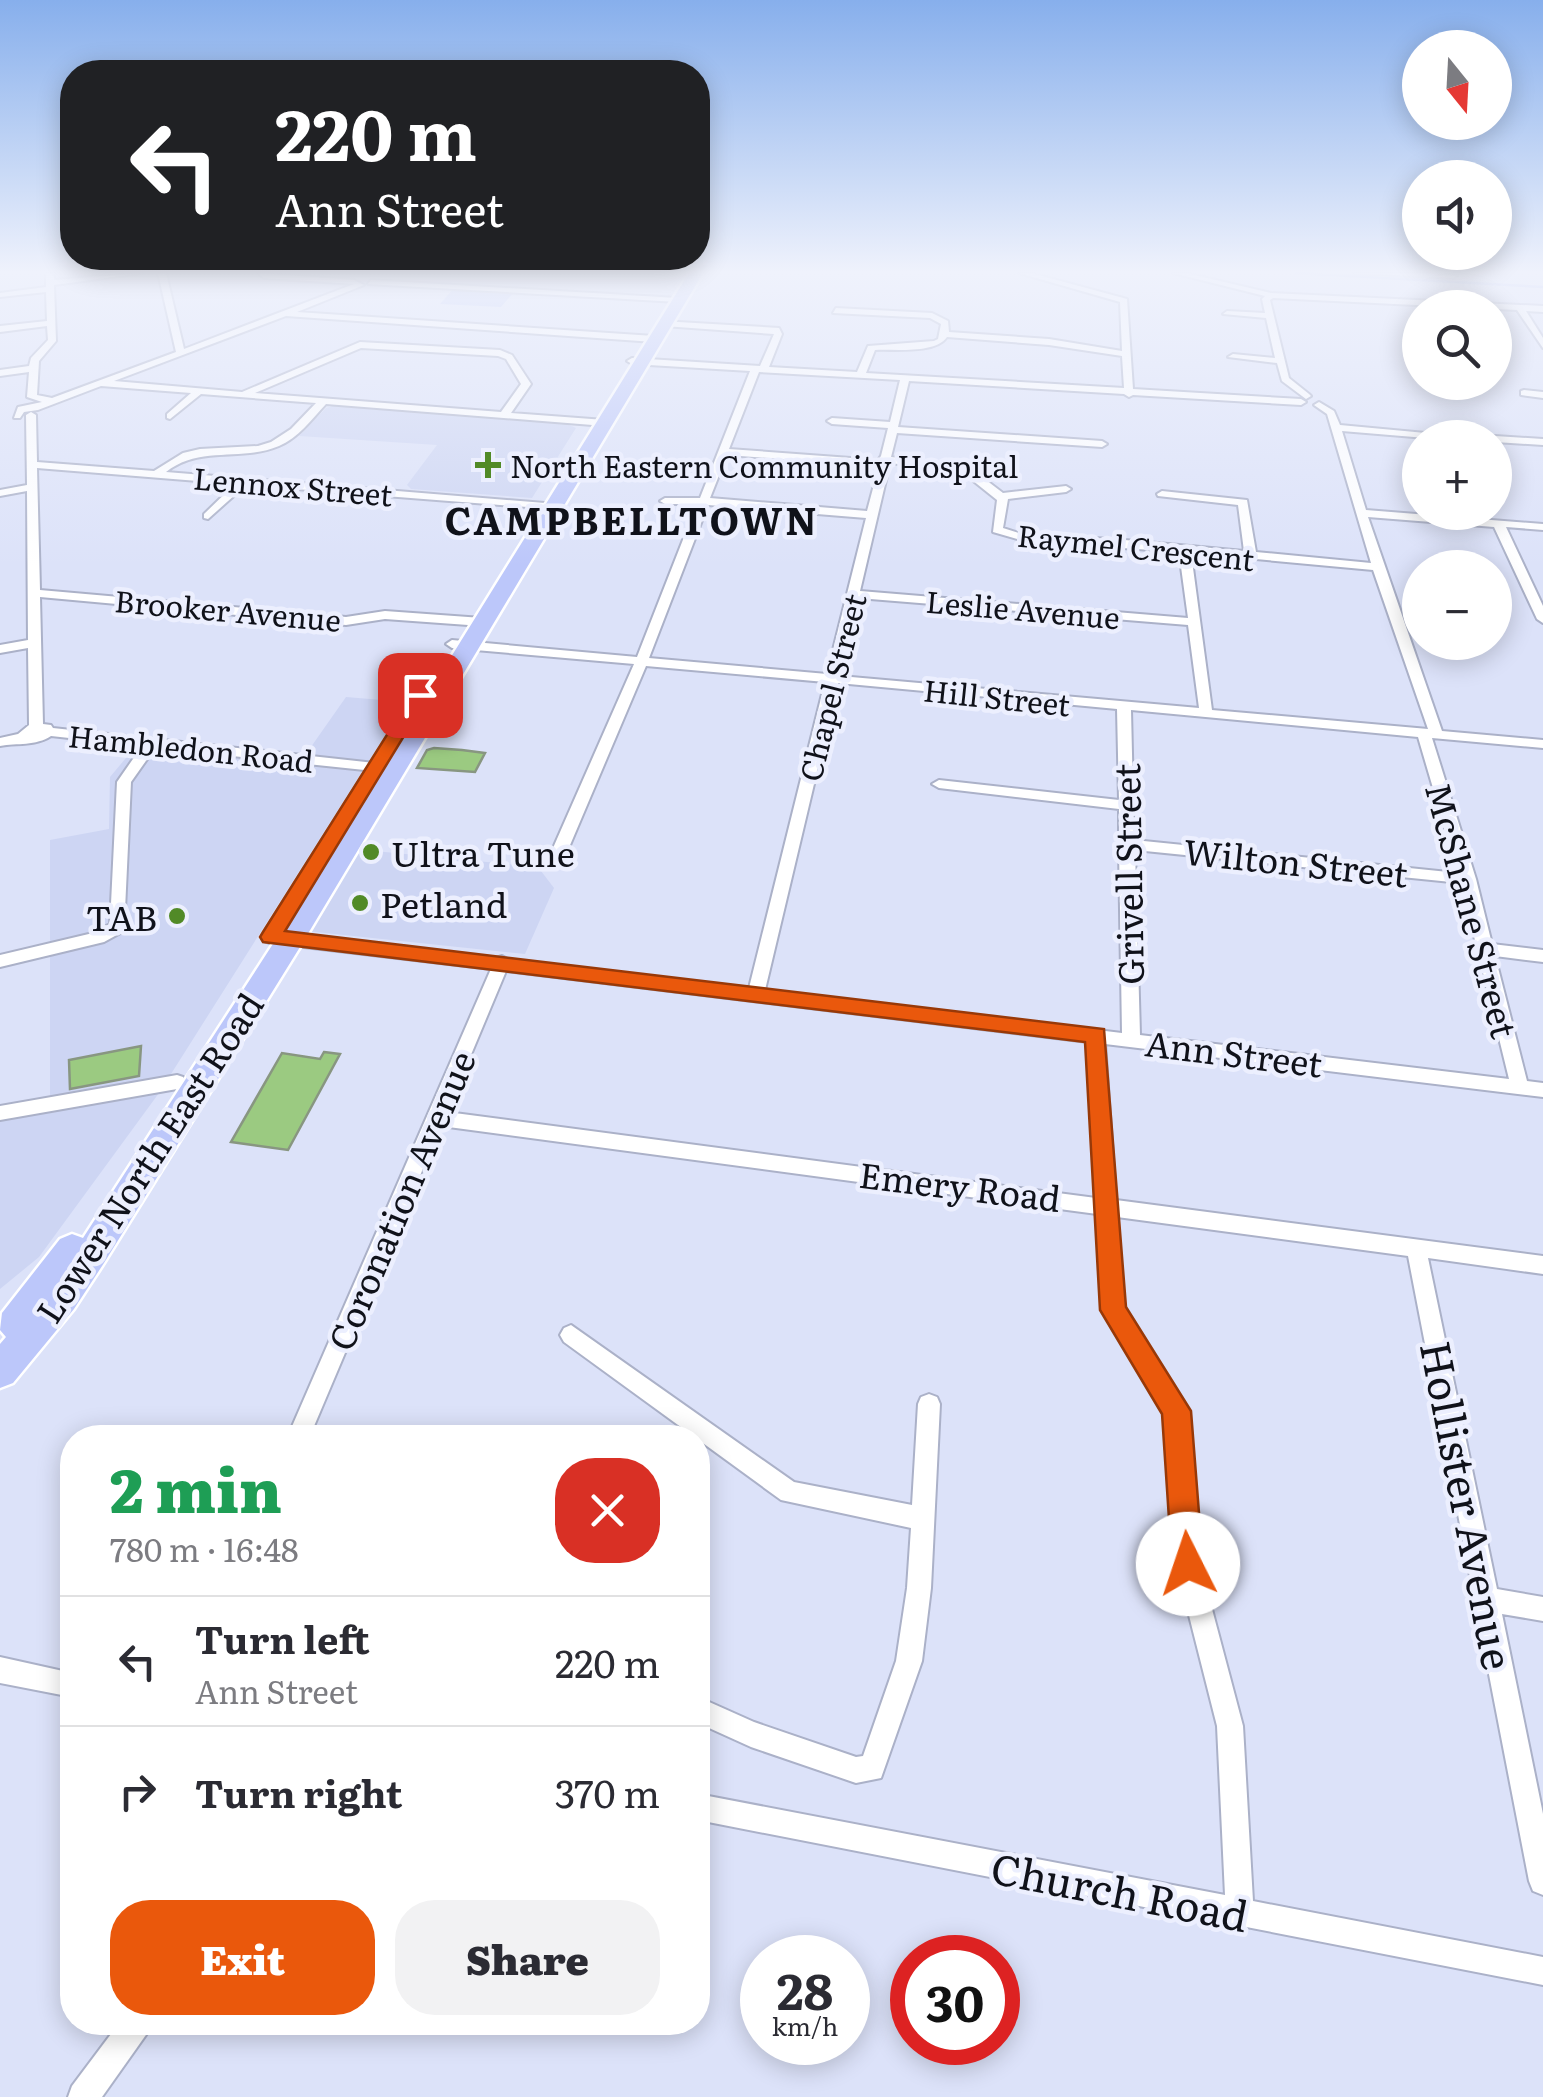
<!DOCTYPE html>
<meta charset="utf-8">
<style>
body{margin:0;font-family:Literata,serif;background:#f2f2f3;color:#2b2b33;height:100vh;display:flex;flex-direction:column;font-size:38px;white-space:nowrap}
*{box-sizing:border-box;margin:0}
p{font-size:32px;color:#7c7c81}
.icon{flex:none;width:55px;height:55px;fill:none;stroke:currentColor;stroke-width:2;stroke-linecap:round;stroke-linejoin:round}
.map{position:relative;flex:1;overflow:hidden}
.drawer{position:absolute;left:60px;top:1425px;width:650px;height:610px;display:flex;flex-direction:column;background:#fff;border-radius:40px;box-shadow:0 5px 25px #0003}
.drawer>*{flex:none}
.top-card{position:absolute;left:60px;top:60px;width:650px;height:210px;border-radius:40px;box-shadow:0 5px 25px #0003;background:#202124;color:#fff;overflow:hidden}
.needle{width:65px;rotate:162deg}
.controls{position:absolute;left:1402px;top:30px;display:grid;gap:20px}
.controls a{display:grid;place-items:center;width:110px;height:110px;border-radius:50%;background:#fff;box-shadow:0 5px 25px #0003;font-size:50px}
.speed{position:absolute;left:740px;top:1935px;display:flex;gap:20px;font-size:50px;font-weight:700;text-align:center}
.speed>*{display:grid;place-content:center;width:130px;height:130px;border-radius:50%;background:#fff;box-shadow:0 5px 25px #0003;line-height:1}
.speed small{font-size:25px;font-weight:400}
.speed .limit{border:15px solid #d22;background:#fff;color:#111}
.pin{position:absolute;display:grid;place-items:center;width:85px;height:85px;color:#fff;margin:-42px;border-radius:20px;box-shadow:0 5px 15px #0006}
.me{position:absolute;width:110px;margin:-55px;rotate:356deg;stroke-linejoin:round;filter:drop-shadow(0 0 8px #0008)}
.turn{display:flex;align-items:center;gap:35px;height:210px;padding:0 50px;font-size:45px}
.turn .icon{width:130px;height:130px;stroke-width:2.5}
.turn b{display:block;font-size:70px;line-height:85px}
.round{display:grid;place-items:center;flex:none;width:105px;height:105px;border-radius:40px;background:#f2f2f3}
.headline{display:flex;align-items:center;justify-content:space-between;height:170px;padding:0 50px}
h1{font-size:60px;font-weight:800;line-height:75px;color:#1e9e55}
.cta{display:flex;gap:20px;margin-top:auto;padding:20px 50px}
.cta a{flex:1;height:115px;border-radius:40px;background:#ea580c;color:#fff;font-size:40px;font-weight:800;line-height:115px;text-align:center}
.cta a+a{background:#f2f2f3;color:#2b2b33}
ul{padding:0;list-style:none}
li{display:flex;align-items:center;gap:30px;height:130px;padding:0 50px;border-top:2px solid #e1e1e2}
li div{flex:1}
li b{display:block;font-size:38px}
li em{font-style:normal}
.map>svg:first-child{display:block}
.built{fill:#cdd5f3}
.green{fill:#b1bff6}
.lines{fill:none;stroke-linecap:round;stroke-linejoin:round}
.stream{stroke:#96a7f2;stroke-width:2.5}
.building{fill:#9bca81;stroke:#889681;stroke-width:2.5}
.minor-casing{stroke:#abb1c8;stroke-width:4}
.primary-casing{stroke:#fff;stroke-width:5}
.minor{fill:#fff;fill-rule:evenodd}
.primary{fill:#bcc7fa;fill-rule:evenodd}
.route{fill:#ea580c;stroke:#983908;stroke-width:2.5}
.poi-dot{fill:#518a27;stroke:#eceffe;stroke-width:4}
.labels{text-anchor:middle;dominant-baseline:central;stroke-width:9;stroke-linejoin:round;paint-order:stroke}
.far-poi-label{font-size:30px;fill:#10121a;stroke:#eceffe;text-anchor:start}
.far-street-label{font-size:30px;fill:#10121a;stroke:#eceffe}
.poi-label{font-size:35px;fill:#10121a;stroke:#eceffe;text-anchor:start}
.street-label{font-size:35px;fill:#10121a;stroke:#eceffe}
.far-district-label{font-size:38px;font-weight:bold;letter-spacing:2.5px;fill:#10121a;stroke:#eceffe}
.near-street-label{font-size:42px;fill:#10121a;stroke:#eceffe}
</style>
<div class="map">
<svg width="1543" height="2097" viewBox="0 0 1543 2097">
<rect width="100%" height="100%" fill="#dce2f9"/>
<g class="built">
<polygon points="333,406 567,424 576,428 532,498 411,489 407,485 437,445 299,436 326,408"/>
<polygon points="346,697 406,702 159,1093 39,1257 0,1289 0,1120 50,1108 50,840 109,829 110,777 136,746 299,764"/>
<polygon points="354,849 538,867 554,888 525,954 306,931"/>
</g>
<polygon class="green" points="454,288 514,292 501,307 440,304"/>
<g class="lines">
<polyline class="stream" points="1296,273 1543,287"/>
</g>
<g class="building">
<polygon points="434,748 462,750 485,753 475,772 417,768 427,750"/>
<polygon points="141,1046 139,1076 70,1089 69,1060"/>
<polygon points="324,1052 340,1054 288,1150 231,1142 282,1053 320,1059"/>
</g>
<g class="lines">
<g class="minor-casing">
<g id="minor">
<path d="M46,273H54V280L142,273L54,285L56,341L39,361L37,395L52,398L176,352L158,273H166L184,349L354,284L264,278L258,273L354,280L364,285L297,312L654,336L658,339L654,342L286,316L114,381L242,392L360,342L500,350L512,355L531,384L511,413L605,420L610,423L605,426L326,404C312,419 298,438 279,446C241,462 200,445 166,472L557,504L558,506L553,509L246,485L208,519L204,518V514L235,484L37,468L40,590L346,617L385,611L482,618L488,622L482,626L385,619L346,625L40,597L43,724L51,725L53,728L393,765L400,769L393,773L155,748L131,782L124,931L104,942L0,967V955L93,933L110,924L117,782L142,746L51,736C36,746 17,743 0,746V738L18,734L29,725L28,648L0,653V645L28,640L27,491L0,496V490L27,485L26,415L31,412L36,415L37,462L154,471L183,453L200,449L258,446L271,442L291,429L316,403L201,394L170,419L167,418V414L191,393L101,386L38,410L24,412L20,418H14L18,407L42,402L27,397L29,372L0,376V370L29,366L31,358L48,340L47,326L0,332V326L47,321L46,292L0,297V293L46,287ZM361,348L498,356L506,359L521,384L501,412L255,393Z"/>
<path d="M1019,273H1031L1127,299L1133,389L1301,399L1306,402L1301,405L1133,395L1129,397L1124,394L909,381L898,427L1102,441L1107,444L1102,447L897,433L891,457L969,467L1003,493L1066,486L1071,489L1066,492L1008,499L1003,528L1025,535L1114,539L1244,551L1238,505L1158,496L1157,494L1162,491L1247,500L1256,552L1371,563L1327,414L1314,405L1319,402L1334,411L1340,425L1479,438H1426L1342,431L1366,510L1543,524V530L1506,527L1543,606V623L1537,619L1494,527L1368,517L1442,731L1543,740V748L1432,738L1476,879L1492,944L1543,950V962L1495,956L1527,1081L1543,1083V1097L1105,1044L1116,1200L1543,1256V1274L1428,1258L1497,1589L1543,1597V1621L1502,1614L1543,1814V1895L1533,1891L1529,1881L1408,1256L1117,1217L1123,1308L1187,1411L1200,1564L1243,1726L1253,1901L1543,1957V1985L698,1820V1794L1225,1895L1217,1726L1176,1564L1165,1413L1103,1310L1097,1214L441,1126L309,1438H287L491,969L270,943L264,941L262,937L264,933L270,931L496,958L502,956L509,960L749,988L825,682L646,666L562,864L554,869L546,864L634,664L452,648L446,644L452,640L637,657L697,504H665L660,501L665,498H700L750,371L632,364L627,361L632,358L760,366L774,334L664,326L661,321L779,328L782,334L769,367L857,372L868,346L934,341L938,339L941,324L930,318L833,313L836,308L932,313L948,321L949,332L1049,339L1122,351L1120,302ZM947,337L1049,345L1122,356L1124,388L866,373L875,350C896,349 935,354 947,337ZM759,372L900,380L890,422L832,418L827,421L832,424L888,428L881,456L878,460L729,449ZM727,455L879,466L867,511L710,498ZM890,463L962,472L997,500L993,532L1024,541L1179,552L1188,618L860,591ZM708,505L866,518L827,674L649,658ZM1191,553L1373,570L1428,729L1212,710ZM858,598L1188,625L1199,708L840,676ZM838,683L1117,709L1119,800L939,780L932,784L939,788L1119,809V840L1117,844L1119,848L1122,1033L765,990ZM1131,710L1418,737L1458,873L1134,840ZM1135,850L1461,883L1509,1079L1140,1035ZM506,971L1088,1042L1096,1198L447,1112Z"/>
<polygon points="1173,273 1186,273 1271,293 1543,306 1543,312 1526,311 1543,338 1543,348 1517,310 1273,298 1270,300 1289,378 1309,394 1311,396 1306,399 1282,381 1277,363 1228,357 1233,354 1275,358 1266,318 1223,314 1227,311 1265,313 1262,299 1265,296"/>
<polygon points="1354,273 1422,273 1457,276 1453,278"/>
<polygon points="371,280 678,298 682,300 678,302 368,284"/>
<polygon points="1524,390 1543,392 1543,398 1521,395 1521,391"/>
<polygon points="1495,436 1543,439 1543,445 1495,442 1495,438 1491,438"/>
<polygon points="177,1075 183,1077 186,1082 183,1087 177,1089 0,1120 0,1106"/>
<polygon points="571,1325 794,1482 912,1505 918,1404 921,1397 929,1394 937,1397 940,1404 931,1588 922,1661 881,1778 856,1783 751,1747 698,1723 698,1697 754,1722 856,1757 863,1756 896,1661 907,1588 911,1528 781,1500 564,1342 560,1335 564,1328"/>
<polygon points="0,1657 72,1673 72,1697 0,1683"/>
<polygon points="120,2022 153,2022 148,2032 102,2097 68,2097 72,2086"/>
</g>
</g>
<g class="primary-casing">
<polygon id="primary" points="689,273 703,273 300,947 104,1263 74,1309 13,1383 0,1388 0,1344 6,1337 0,1330 2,1313 60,1239 72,1234 83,1238 280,933"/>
</g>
<use href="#minor" class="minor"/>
<use href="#primary" class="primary"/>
</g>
<linearGradient id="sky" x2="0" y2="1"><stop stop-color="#87afec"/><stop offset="0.48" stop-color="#eff2fc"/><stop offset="1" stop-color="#eff2fc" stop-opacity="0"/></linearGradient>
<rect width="1543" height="566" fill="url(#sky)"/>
<polygon class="route" points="420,690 429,695 285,931 1104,1029 1126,1307 1191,1411 1203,1564 1198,1575 1188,1579 1177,1575 1172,1564 1162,1414 1100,1310 1085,1042 263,942 260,937 263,932 412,695"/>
<g class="poi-dot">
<path d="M483 450h10v10h10v10h-10v10h-10v-10h-10v-10h10z"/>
<circle cx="371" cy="852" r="10"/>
<circle cx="360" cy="903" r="10"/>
<circle cx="177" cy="916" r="10"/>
</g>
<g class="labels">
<g class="far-poi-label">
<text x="510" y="465">North Eastern Community Hospital</text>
</g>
<g class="far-street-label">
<text transform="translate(293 485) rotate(5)">Lennox Street</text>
<text transform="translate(1136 546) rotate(6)">Raymel Crescent</text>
<text transform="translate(1023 608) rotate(5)">Leslie Avenue</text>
<text transform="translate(228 609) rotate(5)">Brooker Avenue</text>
<text transform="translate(831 687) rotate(-76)">Chapel Street</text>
<text transform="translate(997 696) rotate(6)">Hill Street</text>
<text transform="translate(191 747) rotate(6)">Hambledon Road</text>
</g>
<g class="poi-label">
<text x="391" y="852">Ultra Tune</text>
<text x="380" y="903">Petland</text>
<text x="157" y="916" text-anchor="end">TAB</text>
</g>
<g class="street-label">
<text transform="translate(1296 861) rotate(6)">Wilton Street</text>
<text transform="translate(1127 874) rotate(-91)">Grivell Street</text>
<text transform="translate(1473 910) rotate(75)">McShane Street</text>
<text transform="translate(1234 1052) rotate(7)">Ann Street</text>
<text transform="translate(148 1157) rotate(-57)">Lower North East Road</text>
<text transform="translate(960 1185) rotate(7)">Emery Road</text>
<text transform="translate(400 1200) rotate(-67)">Coronation Avenue</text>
</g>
<g class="far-district-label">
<text x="632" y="518">CAMPBELLTOWN</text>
</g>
<g class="near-street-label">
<text transform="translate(1469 1505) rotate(79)">Hollister Avenue</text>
<text transform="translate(1120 1890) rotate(11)">Church Road</text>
</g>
</g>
</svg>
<div class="controls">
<a><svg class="needle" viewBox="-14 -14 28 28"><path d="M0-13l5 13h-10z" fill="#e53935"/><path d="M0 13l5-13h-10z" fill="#7c7c81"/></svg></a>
<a><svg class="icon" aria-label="sound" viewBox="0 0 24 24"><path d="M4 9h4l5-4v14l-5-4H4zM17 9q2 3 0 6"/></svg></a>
<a><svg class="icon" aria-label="search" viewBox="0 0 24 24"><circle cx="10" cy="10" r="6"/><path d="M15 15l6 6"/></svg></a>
<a>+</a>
<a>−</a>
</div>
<div class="speed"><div>28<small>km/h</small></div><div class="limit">30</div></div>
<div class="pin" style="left:420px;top:695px;background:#d93025"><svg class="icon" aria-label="arrive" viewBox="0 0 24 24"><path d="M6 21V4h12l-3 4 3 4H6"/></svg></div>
<svg class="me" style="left:1188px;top:1564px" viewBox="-20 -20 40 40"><circle r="19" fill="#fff"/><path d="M0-13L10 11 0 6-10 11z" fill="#ea580c"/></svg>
<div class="top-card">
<div class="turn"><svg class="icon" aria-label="left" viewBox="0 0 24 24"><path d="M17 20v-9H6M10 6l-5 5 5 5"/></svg><div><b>220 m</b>Ann Street</div></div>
</div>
<section class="drawer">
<div class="headline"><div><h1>2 min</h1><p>780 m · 16:48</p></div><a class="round" style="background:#d93025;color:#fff"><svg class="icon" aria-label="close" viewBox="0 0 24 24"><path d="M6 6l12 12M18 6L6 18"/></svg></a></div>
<ul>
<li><svg class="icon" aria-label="left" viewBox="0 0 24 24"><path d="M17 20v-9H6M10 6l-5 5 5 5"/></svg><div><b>Turn left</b><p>Ann Street</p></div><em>220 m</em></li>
<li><svg class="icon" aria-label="right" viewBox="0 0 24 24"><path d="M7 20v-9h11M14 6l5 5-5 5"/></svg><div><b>Turn right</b></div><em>370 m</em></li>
</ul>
<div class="cta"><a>Exit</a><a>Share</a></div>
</section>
</div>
